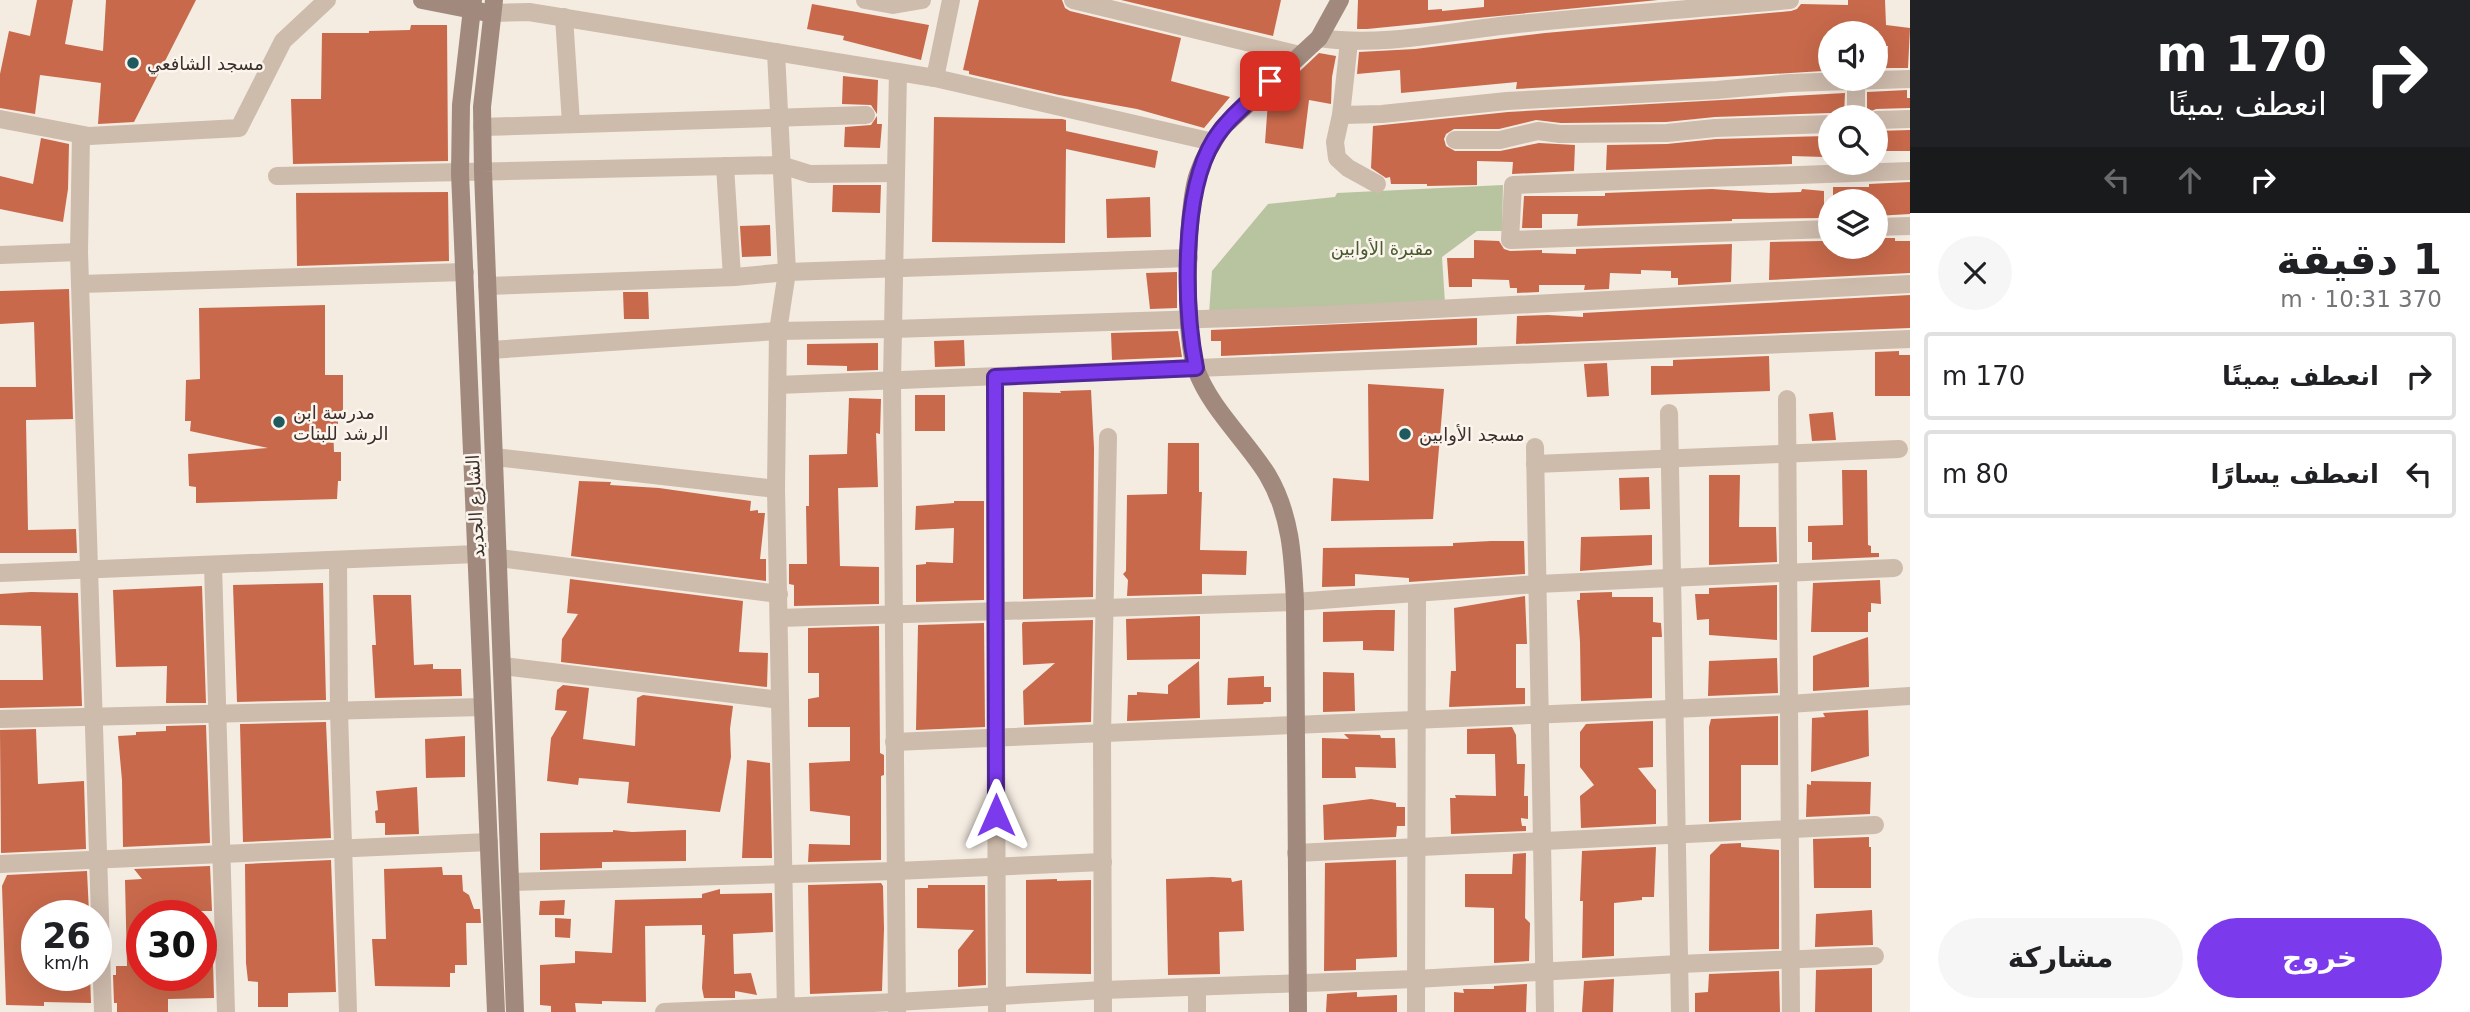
<!DOCTYPE html>
<html lang="ar">
<meta charset="utf-8">
<style>
body{margin:0;font-family:"DejaVu Sans","Noto Naskh Arabic",sans-serif;background:#f6f6f6;color:#202124;direction:rtl;height:100vh;display:flex;flex-direction:column;font-size:26px;white-space:nowrap}
*{box-sizing:border-box;margin:0}
p{font-size:23px;color:#757577}
.icon{flex:none;width:38px;height:38px;fill:none;stroke:currentColor;stroke-width:2;stroke-linecap:round;stroke-linejoin:round}
.map{position:relative;flex:1;overflow:hidden;direction:ltr}
.side{display:flex;flex-direction:column;background:#fff;width:560px}
.side>*{flex:none}
.guide{background:#202124;color:#fff;overflow:hidden}
.controls{position:absolute;left:1818px;top:21px;display:grid;gap:14px}
.controls a{display:grid;place-items:center;width:70px;height:70px;border-radius:50%;background:#fff;box-shadow:0 7px 28px #0002;font-size:35px}
.speed{position:absolute;left:21px;top:900px;display:flex;gap:14px;font-size:35px;font-weight:700;text-align:center}
.speed>*{display:grid;place-content:center;width:91px;height:91px;border-radius:50%;background:#fff;box-shadow:0 7px 28px #0002;line-height:1}
.speed small{font-size:18px;font-weight:400}
.speed .limit{border:10px solid #d22;background:#fff;color:#111}
.pin{position:absolute;display:grid;place-items:center;width:60px;height:60px;color:#fff;margin:-30px;border-radius:14px;box-shadow:0 4px 10px #0006}
.me{position:absolute;width:77px;margin:-38px;rotate:0deg;stroke-linejoin:round;filter:drop-shadow(0 0 5px #0008)}
.turn{display:flex;align-items:center;gap:24px;height:147px;padding:0 28px;font-size:32px}
.turn .icon{width:91px;height:91px;stroke-width:2.5}
.turn b{display:block;font-size:49px;line-height:60px}
.lanes{display:flex;align-items:center;height:66px;padding:0 28px;background:#0003;justify-content:center;gap:35px;direction:ltr}
.lanes .off{opacity:.35}
.round{display:grid;place-items:center;flex:none;width:74px;height:74px;border-radius:37px;background:#f6f6f6}
.headline{display:flex;align-items:center;justify-content:space-between;height:119px;padding:0 28px}
h1{font-size:42px;font-weight:700;line-height:52px}
.primary-button{display:flex;gap:14px;margin-top:auto;padding:14px 28px}
.primary-button a{flex:1;height:80px;border-radius:42px;background:#7c3aed;color:#fff;font-size:28px;font-weight:700;line-height:80px;text-align:center}
.primary-button a+a{background:#f6f6f6;color:#202124}
ul{padding:0;list-style:none}
li{display:flex;align-items:center;gap:21px;height:88px;margin:0 14px 10px;padding:0 14px;border:4px solid #e0e0e0;border-radius:7px}
li div{flex:1}
li b{display:block;font-size:26px}
li em{font-style:normal}
main{display:flex;flex:1;min-height:0}
.map>svg:first-child{display:block}
.green{fill:#b8c4a0}
.building{fill:#c8694b}
.lines{fill:none;stroke-linecap:round;stroke-linejoin:round}
.street{stroke:#cdbbac;stroke-width:18}
.secondary{stroke:#a18a7d;stroke-width:18}
.route-casing{stroke:#51269a;stroke-width:18}
.route{stroke:#7c3aed;stroke-width:12}
.poi-dot{fill:#1f5a5e;stroke:#fbf5ee;stroke-width:2.5}
.labels{text-anchor:middle;dominant-baseline:central;stroke-width:5;stroke-linejoin:round;paint-order:stroke}
.poi-label{font-size:18px;fill:#3b302b;stroke:#fbf5ee;text-anchor:start}
.park-label{font-size:18px;fill:#4a5a2e;stroke:#fbf5ee}
.street-label{font-size:18px;fill:#3b302b;stroke:#fbf5ee}
</style>
<main>
<section class="side">
<div class="guide">
<div class="turn"><svg class="icon" aria-label="right" viewBox="0 0 24 24"><path d="M7 20v-9h11M14 6l5 5-5 5"/></svg><div><b>170 m</b>انعطف يمينًا</div></div>
<div class="lanes"><svg class="icon off" aria-label="left" viewBox="0 0 24 24"><path d="M17 20v-9H6M10 6l-5 5 5 5"/></svg><svg class="icon off" aria-label="ahead" viewBox="0 0 24 24"><path d="M12 20V5M6 11l6-6 6 6"/></svg><svg class="icon" aria-label="right" viewBox="0 0 24 24"><path d="M7 20v-9h11M14 6l5 5-5 5"/></svg></div>
</div>
<div class="headline"><div><h1>1 دقيقة</h1><p>370 m · 10:31</p></div><a class="round"><svg class="icon" aria-label="close" viewBox="0 0 24 24"><path d="M6 6l12 12M18 6L6 18"/></svg></a></div>
<ul>
<li><svg class="icon" aria-label="right" viewBox="0 0 24 24"><path d="M7 20v-9h11M14 6l5 5-5 5"/></svg><div><b>انعطف يمينًا</b></div><em>170 m</em></li>
<li><svg class="icon" aria-label="left" viewBox="0 0 24 24"><path d="M17 20v-9H6M10 6l-5 5 5 5"/></svg><div><b>انعطف يسارًا</b></div><em>80 m</em></li>
</ul>
<div class="primary-button"><a>خروج</a><a>مشاركة</a></div>
</section>
<div class="map">
<svg width="1910" height="1012" viewBox="0 0 1910 1012">
<rect width="100%" height="100%" fill="#f4ebe1"/>
<polygon class="green" points="1503,185 1502,231 1477,231 1442,257 1445,303 1209,314 1212,271 1268,204 1335,197 1337,193"/>
<g class="building">
<polygon points="37,0 73,0 65,44 103,51 106,0 196,0 134,122 98,124 101,83 40,75 35,114 0,108 0,74 9,31 30,36"/>
<polygon points="979,0 1062,0 1065,8 1070,11 1181,38 1171,81 1230,97 1204,128 1137,109 1059,95 969,74 969,71 963,70"/>
<polygon points="1121,0 1281,0 1273,36"/>
<polygon points="1358,0 1428,0 1428,10 1442,9 1442,11 1484,7 1484,0 1658,0 1367,29 1357,29"/>
<polygon points="1848,0 1885,0 1886,25 1910,28 1908,68 1886,68 1888,46 1876,46 1876,33 1830,33 1830,49 1822,50 1823,71 1516,89 1517,82 1401,93 1400,70 1357,74 1359,52 1415,49 1545,33 1791,11 1797,9 1801,4 1848,5"/>
<polygon points="812,4 929,25 921,60 843,40 844,36 807,29"/>
<polygon points="411,25 447,25 448,161 293,164 291,99 321,99 322,33 369,33 369,31 410,30"/>
<polygon points="1319,53 1336,56 1332,77 1331,104 1309,100 1303,149 1265,143 1268,101"/>
<polygon points="843,76 878,80 877,114 871,105 842,104"/>
<polygon points="1907,90 1907,98 1910,98 1910,108 1876,109 1867,113 1867,92"/>
<polygon points="1845,93 1844,115 1830,113 1715,117 1666,122 1561,123 1536,120 1499,129 1454,129 1446,134 1444,139 1446,146 1455,151 1500,151 1539,143 1575,145 1574,171 1512,174 1513,162 1477,161 1477,185 1427,186 1427,184 1391,184 1390,177 1386,178 1371,168 1373,126 1508,112"/>
<polygon points="877,116 877,124 882,124 880,148 844,147 845,127 871,125"/>
<polygon points="934,117 1062,119 1066,120 1066,131 1158,151 1155,168 1066,149 1065,243 932,242"/>
<polygon points="1910,130 1910,151 1876,151 1876,131"/>
<polygon points="1827,136 1824,157 1792,156 1792,164 1606,170 1607,145 1667,144 1716,139"/>
<polygon points="41,138 69,144 68,189 63,222 0,209 0,176 33,184"/>
<polygon points="1910,182 1910,214 1876,216 1876,201 1833,201 1833,187 1869,187 1869,184"/>
<polygon points="833,185 881,185 880,213 832,212"/>
<polygon points="1712,189 1770,193 1801,192 1802,189 1824,191 1824,218 1732,219 1732,221 1577,226 1578,214 1542,214 1542,228 1522,228 1524,196 1605,196 1605,193"/>
<polygon points="448,192 449,261 297,266 296,193"/>
<polygon points="1150,197 1151,237 1107,238 1106,199"/>
<polygon points="770,225 771,256 742,257 740,226"/>
<polygon points="1876,238 1895,238 1895,241 1910,241 1910,273 1769,280 1770,242 1823,241 1830,243 1830,247 1876,247"/>
<polygon points="1474,240 1499,241 1504,249 1510,251 1542,250 1542,253 1576,254 1576,249 1732,244 1731,282 1678,285 1678,278 1671,278 1671,271 1641,270 1641,274 1610,273 1609,289 1584,290 1585,285 1539,285 1539,292 1517,293 1517,288 1510,288 1509,280 1472,279 1472,287 1449,287 1447,258 1474,258"/>
<polygon points="1177,272 1177,308 1150,309 1146,273"/>
<polygon points="69,289 73,419 26,420 28,530 76,529 77,553 0,553 0,387 36,387 34,322 0,324 0,291"/>
<polygon points="623,292 648,292 649,319 624,319"/>
<polygon points="1910,295 1910,328 1516,344 1517,316 1548,315 1583,317 1583,313"/>
<polygon points="325,305 325,375 343,375 343,415 338,416 338,425 333,425 334,452 341,452 341,481 338,481 337,499 196,503 196,487 189,486 188,454 268,448 190,431 191,421 185,421 186,380 200,379 199,308"/>
<polygon points="1477,318 1477,345 1221,356 1221,341 1211,341 1211,330"/>
<polygon points="1178,331 1182,357 1112,360 1111,333"/>
<polygon points="964,340 965,366 935,367 934,341"/>
<polygon points="878,343 878,370 847,371 847,366 807,365 807,344"/>
<polygon points="1899,351 1899,355 1910,355 1910,396 1875,396 1875,352"/>
<polygon points="1769,356 1770,391 1651,395 1651,366 1673,366 1673,360"/>
<polygon points="1607,363 1609,396 1587,397 1584,364"/>
<polygon points="1368,384 1444,389 1433,519 1331,521 1333,478 1369,481"/>
<polygon points="1091,390 1094,448 1093,597 1023,599 1023,392 1061,393 1060,391"/>
<rect x="915" y="395" width="30" height="36"/>
<polygon points="849,398 881,399 880,434 876,433 878,487 838,488 840,566 879,567 879,604 794,606 794,585 789,584 789,564 807,564 806,506 809,506 809,455 847,454"/>
<polygon points="1833,412 1836,440 1812,441 1809,414"/>
<polygon points="1168,443 1199,443 1199,492 1202,492 1200,550 1247,551 1246,575 1202,574 1202,594 1127,596 1128,580 1123,574 1126,571 1127,495 1167,494"/>
<polygon points="1842,470 1867,470 1868,545 1871,546 1871,553 1879,553 1879,557 1812,560 1812,542 1808,542 1808,526 1843,525"/>
<polygon points="1709,475 1740,475 1739,527 1776,527 1777,562 1709,565"/>
<polygon points="1649,477 1650,509 1620,510 1619,478"/>
<polygon points="579,481 611,482 610,485 659,488 751,501 750,511 758,510 758,513 765,513 760,559 766,559 766,581 571,556"/>
<polygon points="954,501 984,501 984,600 916,602 916,565 926,564 926,562 953,563 954,528 915,530 916,506 954,503"/>
<polygon points="1652,535 1652,565 1580,571 1581,537"/>
<polygon points="1491,541 1524,541 1525,574 1409,582 1409,578 1355,574 1355,586 1322,587 1323,548 1453,546 1453,543"/>
<polygon points="570,579 743,601 739,652 768,653 767,687 561,662 562,639 578,614 567,613"/>
<polygon points="1880,580 1881,604 1871,603 1871,612 1868,612 1868,632 1811,632 1813,583"/>
<polygon points="323,583 326,700 237,702 233,585"/>
<polygon points="1777,585 1777,640 1709,635 1709,619 1697,620 1695,594 1709,594 1709,588"/>
<polygon points="202,586 206,703 166,703 167,666 116,667 113,590"/>
<polygon points="31,592 78,593 82,706 0,708 0,680 43,680 41,626 0,625 0,594"/>
<polygon points="1612,592 1612,597 1653,597 1653,622 1661,623 1662,637 1652,637 1652,698 1581,701 1580,642 1577,600 1580,600 1580,593"/>
<polygon points="373,595 411,595 414,665 433,664 433,669 461,669 462,696 375,698 372,645 376,645"/>
<polygon points="1525,596 1527,644 1516,644 1516,688 1525,688 1525,704 1449,707 1451,671 1456,671 1454,608"/>
<polygon points="1377,610 1395,610 1394,651 1363,650 1363,641 1323,642 1323,612"/>
<polygon points="1200,616 1200,659 1127,660 1126,619"/>
<polygon points="1093,620 1091,722 1024,725 1023,691 1055,663 1023,665 1022,624 1023,622"/>
<polygon points="984,623 985,727 916,730 918,625"/>
<polygon points="879,626 880,753 884,755 884,775 881,776 881,860 808,862 809,844 850,845 850,816 810,811 809,763 850,761 850,727 808,727 808,699 819,697 819,673 808,673 808,628"/>
<polygon points="1868,637 1869,687 1813,691 1813,656"/>
<polygon points="1777,658 1778,693 1708,696 1709,661"/>
<polygon points="1199,661 1200,718 1127,721 1128,695 1137,695 1137,692 1168,694 1168,685"/>
<polygon points="1323,672 1354,673 1355,711 1323,712"/>
<polygon points="1264,676 1264,687 1271,687 1271,702 1264,702 1263,704 1227,705 1228,678"/>
<polygon points="563,685 589,688 583,739 635,746 637,698 643,695 733,706 730,729 731,757 720,812 627,803 629,782 579,778 578,785 547,781 551,738 567,711 555,710 557,690"/>
<polygon points="1868,710 1869,756 1811,772 1812,718 1825,717 1823,713"/>
<polygon points="1778,716 1778,765 1741,765 1741,820 1709,822 1709,727 1711,719"/>
<polygon points="1653,721 1653,767 1638,768 1656,790 1656,824 1581,828 1580,796 1594,785 1580,767 1580,732 1586,724"/>
<polygon points="326,722 331,838 243,842 240,724"/>
<polygon points="206,725 210,843 123,847 122,780 118,736 136,735 136,732 166,731 166,726"/>
<polygon points="1512,727 1516,735 1517,764 1525,764 1524,796 1528,796 1528,819 1521,818 1521,820 1522,826 1526,826 1526,831 1451,834 1450,798 1456,798 1455,795 1496,796 1495,754 1467,754 1467,729"/>
<polygon points="36,729 38,784 84,781 86,849 1,853 0,730"/>
<polygon points="1344,734 1380,735 1381,738 1395,738 1396,768 1355,767 1356,778 1322,778 1322,738 1349,739"/>
<polygon points="465,736 465,777 426,778 425,739"/>
<polygon points="747,760 770,763 772,858 742,858"/>
<polygon points="1811,781 1871,782 1870,814 1806,817 1807,784 1811,785"/>
<polygon points="417,787 419,834 385,835 385,823 376,823 375,811 378,810 376,791"/>
<polygon points="1371,799 1396,803 1396,807 1405,807 1405,826 1397,826 1396,837 1324,840 1323,805"/>
<polygon points="613,830 632,832 686,830 686,861 602,862 602,868 540,870 540,833 613,832"/>
<polygon points="1869,837 1869,847 1871,847 1871,888 1814,888 1813,839"/>
<polygon points="1741,843 1741,847 1779,850 1779,949 1709,951 1710,855 1721,844"/>
<polygon points="1656,847 1654,897 1642,897 1642,900 1614,903 1614,956 1582,958 1583,901 1580,901 1582,851"/>
<polygon points="1526,853 1525,918 1530,923 1529,961 1494,963 1494,908 1465,907 1465,874 1512,874 1513,854"/>
<polygon points="331,860 336,992 288,993 288,1007 258,1007 258,982 248,981 246,963 245,864"/>
<polygon points="1396,860 1397,957 1356,959 1356,970 1324,971 1325,863"/>
<polygon points="210,866 212,911 142,911 142,975 201,975 201,924 212,924 214,998 168,999 168,1012 117,1012 117,1003 114,1003 113,975 116,975 116,966 127,966 125,880 142,879 134,869"/>
<polygon points="442,867 443,875 462,875 463,891 469,895 474,909 480,909 481,923 466,923 467,965 455,965 455,973 450,973 450,987 375,986 372,939 386,939 384,869"/>
<polygon points="87,871 89,913 37,915 37,975 90,975 91,1003 44,1002 44,1006 6,1005 2,886 7,875"/>
<polygon points="1212,877 1231,878 1232,882 1242,880 1244,931 1219,932 1220,974 1168,975 1166,879"/>
<polygon points="1057,879 1057,881 1091,880 1091,974 1026,973 1026,880"/>
<polygon points="881,883 883,886 884,929 882,991 810,994 808,885"/>
<polygon points="928,885 985,885 986,985 958,987 958,950 974,930 917,928 917,888 928,888"/>
<polygon points="720,889 720,894 772,893 773,932 733,934 734,974 751,973 757,995 735,991 735,998 704,998 702,988 705,935 702,935 702,925 645,926 646,1002 602,1001 602,1004 575,1003 576,1012 551,1012 551,1006 540,1005 540,965 575,963 575,951 612,953 615,900 702,898 702,894"/>
<polygon points="565,900 564,915 539,915 540,901"/>
<polygon points="1872,910 1873,945 1815,947 1816,914"/>
<polygon points="555,918 571,919 570,938 555,937"/>
<polygon points="1872,968 1872,1012 1815,1012 1816,970"/>
<polygon points="1779,971 1780,1012 1695,1012 1695,993 1708,992 1709,974"/>
<polygon points="1614,979 1613,1012 1582,1012 1584,981"/>
<polygon points="1527,984 1526,1012 1454,1012 1454,992 1464,993 1463,989 1494,989 1494,986"/>
<polygon points="1357,992 1357,997 1397,995 1397,1012 1326,1012 1327,994"/>
</g>
<g class="lines">
<g class="street">
<polyline points="865,0 893,5 922,0"/>
<polyline points="1073,0 1300,55"/>
<polyline points="491,13 529,12 935,78 1213,142"/>
<polyline points="564,17 571,123"/>
<path d="M1319,38C1383,47 1445,32 1509,25C1602,15 1696,9 1790,0"/>
<polyline points="1349,42 1341,115 1335,142 1337,158 1348,168 1377,184"/>
<polyline points="776,52 787,272 778,331 776,489 786,1012"/>
<polyline points="935,78 951,0"/>
<polyline points="1341,115 1382,114 1507,101 1717,90 1790,83 1910,79"/>
<polyline points="1856,117 1856,79"/>
<polyline points="0,119 89,136 239,128 283,41 327,0"/>
<polyline points="1876,120 1910,119"/>
<polyline points="482,127 866,115"/>
<polyline points="81,135 79,252 103,1012"/>
<polyline points="1455,140 1500,140 1538,131 1560,134 1667,133 1715,128 1830,124"/>
<polyline points="725,166 732,277"/>
<polyline points="277,176 781,165 810,174 896,173"/>
<polyline points="1876,227 1910,226"/>
<polyline points="1830,229 1510,240 1513,185 1910,171"/>
<polyline points="0,255 79,252"/>
<polyline points="81,284 465,272"/>
<polyline points="487,286 735,277 787,272 1189,258"/>
<polyline points="490,350 778,331 893,329 1324,315 1910,284"/>
<polyline points="995,377 997,1012"/>
<polyline points="778,385 1910,339"/>
<polyline points="1787,399 1791,1012"/>
<polyline points="1669,413 1680,1012"/>
<polyline points="1535,447 1545,1012"/>
<polyline points="495,457 776,489"/>
<polyline points="1535,464 1899,449"/>
<polyline points="499,558 779,594"/>
<polyline points="338,560 339,711 348,1012"/>
<polyline points="213,565 226,1012"/>
<polyline points="0,573 477,554"/>
<polyline points="779,618 1295,602 1537,584 1894,568"/>
<polyline points="503,666 780,700"/>
<polyline points="0,719 483,707"/>
<polyline points="894,742 1789,704 1910,696"/>
<polyline points="1296,853 1875,825"/>
<polyline points="0,864 489,842"/>
<polyline points="511,882 896,871 1103,862"/>
<polyline points="1197,987 1197,1012"/>
<polyline points="664,1012 897,1002 1103,990 1416,979 1679,964 1875,956"/>
<polyline points="897,1012 892,381 898,72"/>
<polyline points="1103,1012 1102,734 1108,437"/>
<polyline points="1416,1012 1417,594"/>
</g>
<g class="secondary">
<polyline points="422,0 483,12"/>
<polyline points="473,0 461,105 460,173 496,1012"/>
<polyline points="494,0 482,107 483,172 515,1012"/>
<path d="M1298,1012L1295,602C1293,557 1291,514 1267,474C1245,439 1210,408 1196,369C1184,334 1186,208 1198,174C1204,157 1213,141 1223,127L1319,38L1340,0"/>
</g>
</g>
<g class="lines">
<g class="route-casing">
<path id="route" d="M996,815L995,377L1196,368C1184,307 1181,193 1214,140C1228,117 1252,100 1270,81"/>
</g>
<use href="#route" class="route"/>
</g>
<g class="poi-dot">
<circle cx="133" cy="63" r="7"/>
<circle cx="279" cy="422" r="7"/>
<circle cx="1405" cy="434" r="7"/>
</g>
<g class="labels">
<g class="poi-label">
<text x="147" y="63">مسجد الشافعي</text>
<text x="293" y="412">مدرسة ابن<tspan x="293" dy="21">الرشد للبنات</tspan></text>
<text x="1419" y="434">مسجد الأوابين</text>
</g>
<g class="park-label">
<text x="1382" y="248">مقبرة الأوابين</text>
</g>
<g class="street-label">
<text transform="translate(475 506) rotate(-93)">الشارع الجديد</text>
</g>
</g>
</svg>
<div class="controls">
<a><svg class="icon" aria-label="sound" viewBox="0 0 24 24"><path d="M4 9h4l5-4v14l-5-4H4zM17 9q2 3 0 6"/></svg></a>
<a><svg class="icon" aria-label="search" viewBox="0 0 24 24"><circle cx="10" cy="10" r="6"/><path d="M15 15l6 6"/></svg></a>
<a><svg class="icon" aria-label="layers" viewBox="0 0 24 24"><path d="M12 4l9 5-9 5-9-5zM3 14l9 5 9-5"/></svg></a>
</div>
<div class="speed"><div>26<small>km/h</small></div><div class="limit">30</div></div>
<div class="pin" style="left:1270px;top:81px;background:#d93025"><svg class="icon" aria-label="arrive" viewBox="0 0 24 24"><path d="M6 21V4h12l-3 4 3 4H6"/></svg></div>
<svg class="me" style="left:996px;top:815px" viewBox="-20 -20 40 40"><path d="M0-17L14 15 0 8-14 15z" fill="#7c3aed" stroke="#fff" stroke-width="4"/></svg>
</div>
</main>
